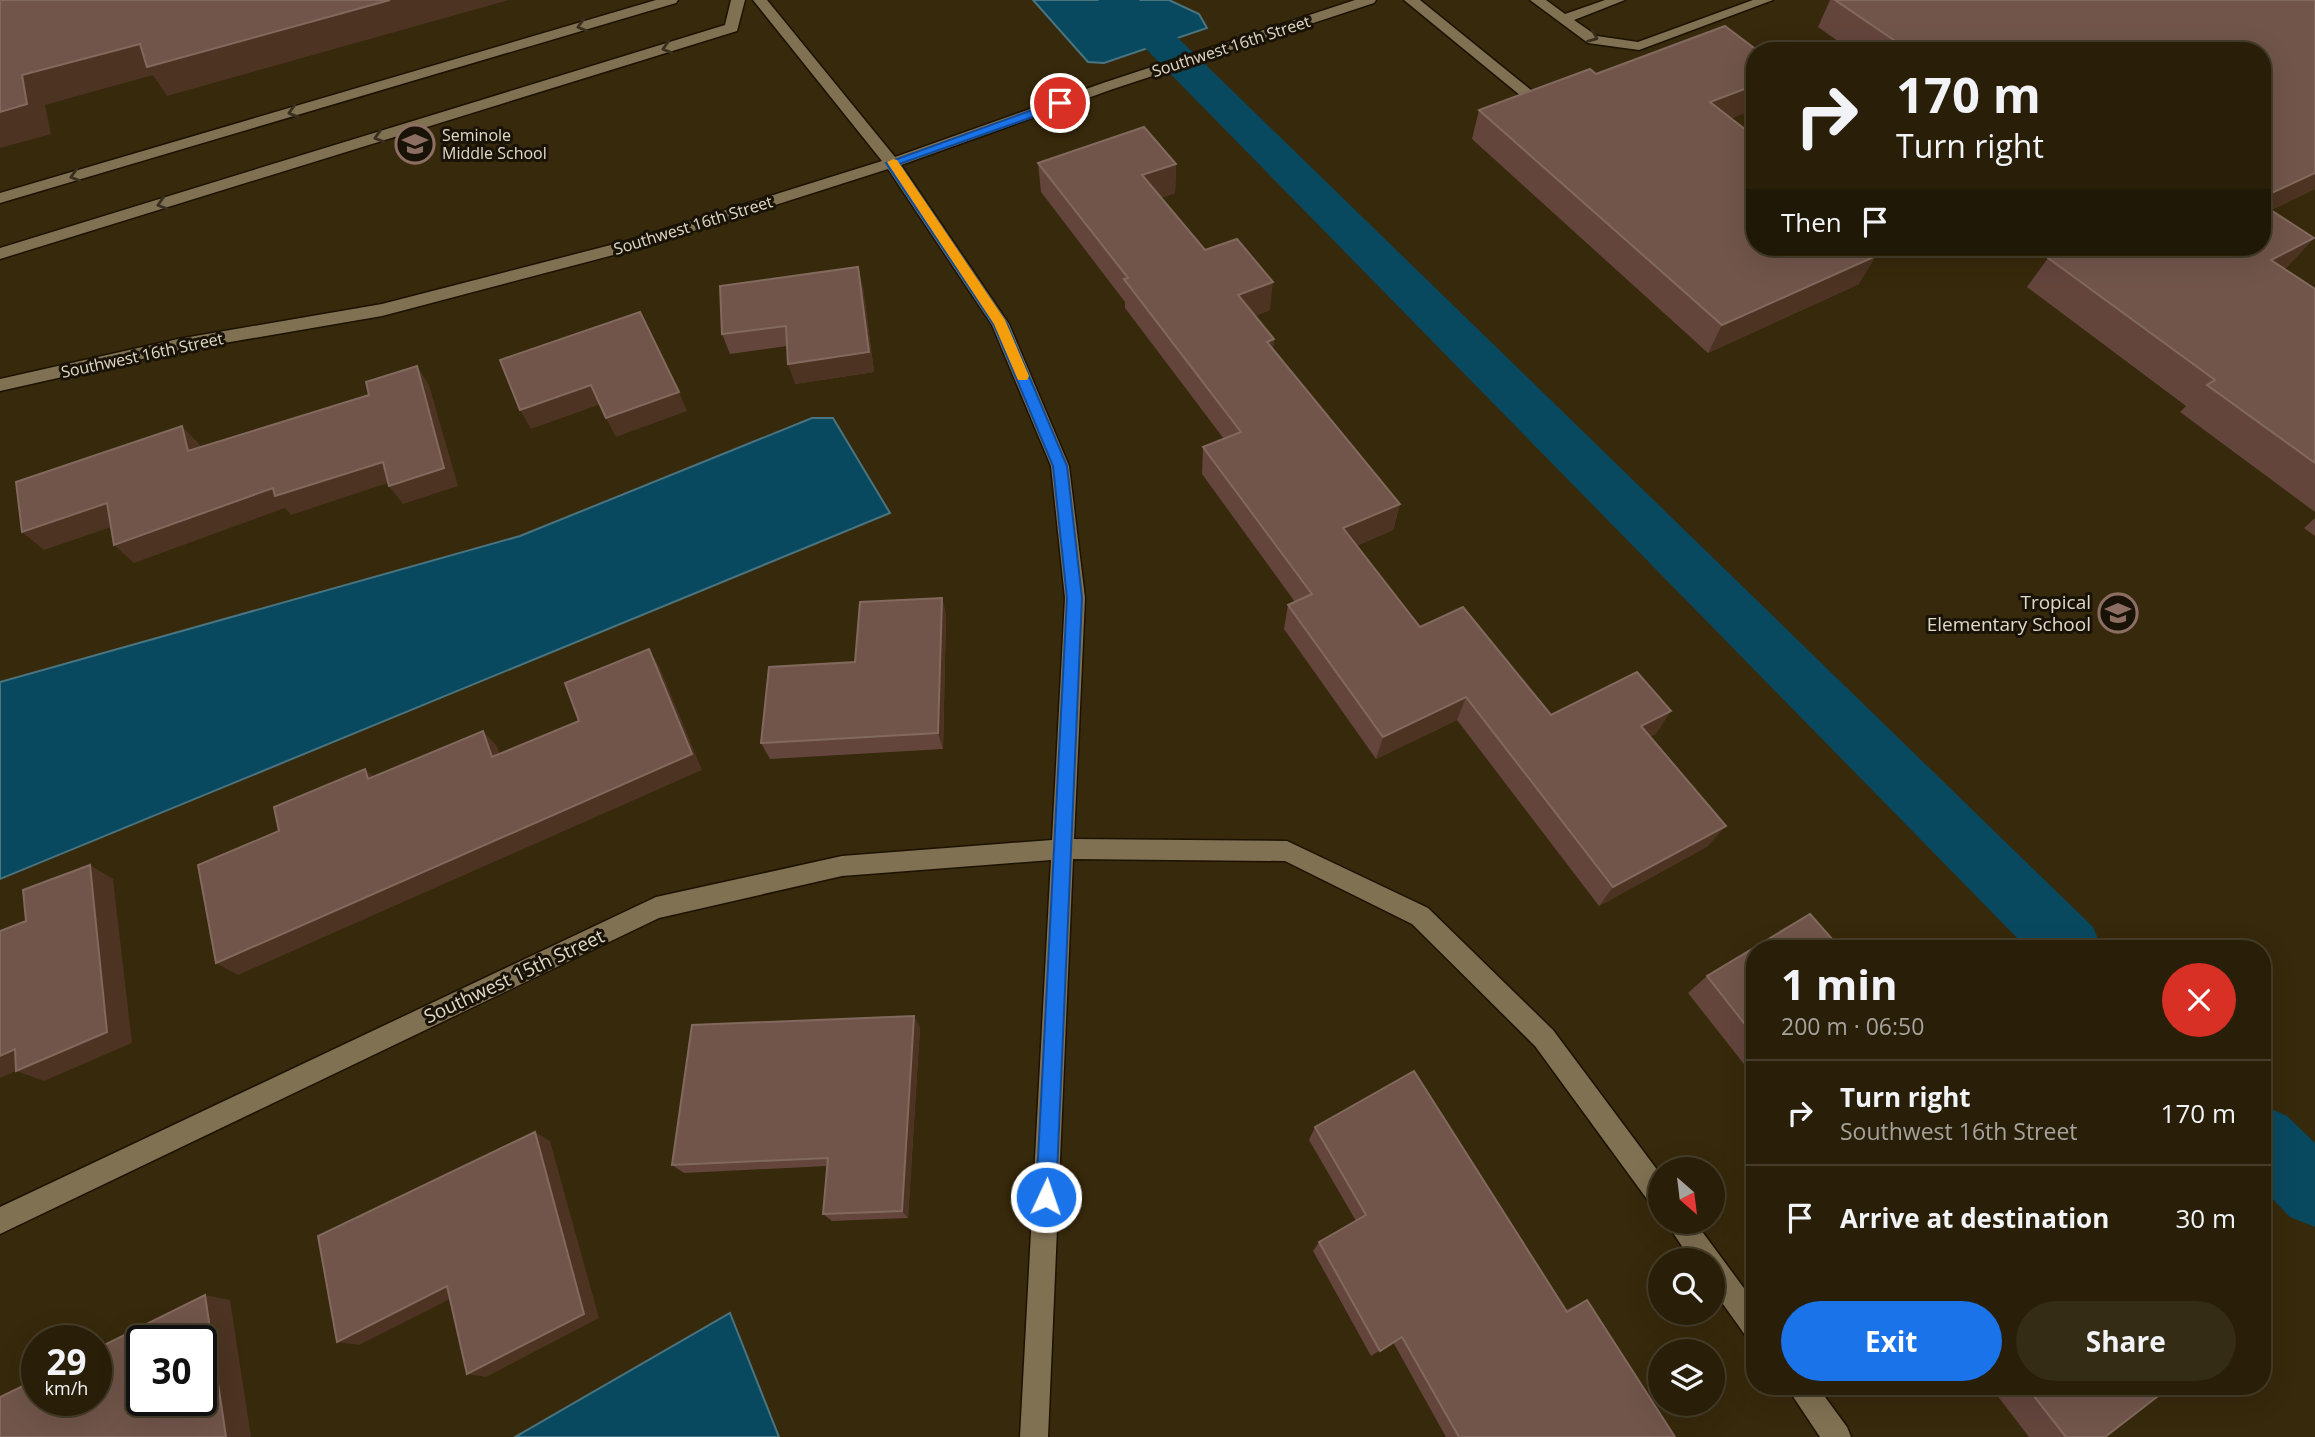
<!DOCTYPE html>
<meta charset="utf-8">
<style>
body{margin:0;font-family:"Open Sans",sans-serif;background:#352c16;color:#f1f3f6;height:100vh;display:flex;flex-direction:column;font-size:26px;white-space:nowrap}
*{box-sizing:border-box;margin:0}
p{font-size:23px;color:#a5a29c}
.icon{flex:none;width:38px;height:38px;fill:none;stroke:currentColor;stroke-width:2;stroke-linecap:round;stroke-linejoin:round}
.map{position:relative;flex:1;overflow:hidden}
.sheet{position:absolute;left:1746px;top:940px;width:525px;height:455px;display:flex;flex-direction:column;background:#291f08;border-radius:28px;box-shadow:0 7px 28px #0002,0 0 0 2px #453d29}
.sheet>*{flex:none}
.banner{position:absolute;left:1746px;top:42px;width:525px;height:214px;border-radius:28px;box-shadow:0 7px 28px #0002,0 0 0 2px #453d29;background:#291f08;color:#f1f3f6;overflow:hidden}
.needle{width:46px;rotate:152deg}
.tools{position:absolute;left:1648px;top:1157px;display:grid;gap:14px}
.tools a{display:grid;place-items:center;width:77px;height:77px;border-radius:50%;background:#291f08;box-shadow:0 7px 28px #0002,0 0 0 2px #453d29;font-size:35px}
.speed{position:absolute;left:21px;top:1325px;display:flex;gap:14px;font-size:35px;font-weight:700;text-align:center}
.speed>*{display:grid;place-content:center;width:91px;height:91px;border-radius:50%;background:#291f08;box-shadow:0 7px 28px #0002,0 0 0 2px #453d29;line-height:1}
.speed small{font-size:18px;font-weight:400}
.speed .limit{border:4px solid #111;border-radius:10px;background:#fff;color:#111}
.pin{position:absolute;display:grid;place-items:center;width:60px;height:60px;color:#fff;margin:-30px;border:4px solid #fff;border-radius:50%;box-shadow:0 2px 7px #0007}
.me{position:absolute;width:77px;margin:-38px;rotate:3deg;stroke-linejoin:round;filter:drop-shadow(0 0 5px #0008)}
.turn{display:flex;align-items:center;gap:24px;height:147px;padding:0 35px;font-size:32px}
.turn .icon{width:91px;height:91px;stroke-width:2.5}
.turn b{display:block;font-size:49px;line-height:60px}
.then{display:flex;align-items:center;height:66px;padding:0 35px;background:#0003;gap:14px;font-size:26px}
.round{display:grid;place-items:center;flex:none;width:74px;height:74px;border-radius:37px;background:#352c16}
.overview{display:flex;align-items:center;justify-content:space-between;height:119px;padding:0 35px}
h1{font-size:42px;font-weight:700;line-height:52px}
.primary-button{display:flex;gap:14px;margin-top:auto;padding:14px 35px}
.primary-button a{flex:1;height:80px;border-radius:42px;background:#1a73e8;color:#fff;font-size:28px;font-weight:700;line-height:80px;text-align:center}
.primary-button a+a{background:#352c16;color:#f1f3f6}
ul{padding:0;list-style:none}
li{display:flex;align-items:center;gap:21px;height:105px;padding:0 35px;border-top:2px solid #453d29}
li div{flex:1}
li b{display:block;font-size:26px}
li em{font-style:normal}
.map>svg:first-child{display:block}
.water{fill:#094960;stroke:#4a747f;stroke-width:2}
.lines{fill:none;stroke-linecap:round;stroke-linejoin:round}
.canal{fill:#094960;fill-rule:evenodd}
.lane-casing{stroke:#1c1200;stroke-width:3}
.street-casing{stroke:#1c1200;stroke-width:3}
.lane{fill:#807152;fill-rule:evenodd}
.street{fill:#807152;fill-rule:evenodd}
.wall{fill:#63453c}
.shaded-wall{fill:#4c3322}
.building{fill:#71554a;stroke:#82695e;stroke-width:2;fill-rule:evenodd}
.oneway{stroke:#382f1e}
.route{fill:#1a73e8;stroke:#114b97;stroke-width:2}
.slow{fill:#f59e0b}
.labels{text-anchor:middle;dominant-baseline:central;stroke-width:6;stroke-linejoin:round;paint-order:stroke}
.far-street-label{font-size:16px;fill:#e1d8c7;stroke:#191307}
.far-poi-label{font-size:16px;fill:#e1d8c7;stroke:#191307;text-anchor:start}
.poi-label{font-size:19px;fill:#e1d8c7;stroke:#191307;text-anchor:end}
.street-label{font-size:19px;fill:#e1d8c7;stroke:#191307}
</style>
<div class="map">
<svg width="2315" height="1437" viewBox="0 0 2315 1437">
<rect width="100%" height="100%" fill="#37290b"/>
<g class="water">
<polygon points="1033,0 1169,0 1199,14 1207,28 1104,63 1088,62"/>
<polygon points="812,418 833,418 890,513 0,879 0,682 520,536"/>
<polygon points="730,1313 779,1437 515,1437"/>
</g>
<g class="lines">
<g class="canal">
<polygon points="1098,0 1139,0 2093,927 2102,948 2027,948"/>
<polygon points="2263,1105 2287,1116 2315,1143 2315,1227 2290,1217 2263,1189"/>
</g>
<g class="lane-casing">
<g id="lane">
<polygon points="656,0 678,0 676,3 0,203 0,193"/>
<polygon points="731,0 745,0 737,31 0,259 0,248 725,25"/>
<polygon points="1404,0 1420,0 1531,90 1533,93 1531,96 1521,96"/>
<polygon points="1530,0 1546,0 1565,14 1605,0 1625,0 1574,20 1597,36 1638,42 1753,0 1773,0 1639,50 1588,43"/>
</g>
</g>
<g class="street-casing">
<g id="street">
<polygon points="753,0 767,0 895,157 1103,83 1355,0 1376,0 1374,3 1113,89 901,165 1009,324 1069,466 1085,598 1074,839 1287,841 1428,908 1553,1030 1661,1175 1661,1210 1652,1206 1535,1046 1412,924 1285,861 1073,859 1048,1437 1020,1437 1051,860 842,876 659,918 0,1234 0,1207 656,897 842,856 1052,840 1065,598 1051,466 992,325 888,169 640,248 382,316 178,351 0,391 0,379 178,339 382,304 630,240 882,161"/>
<polygon points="1666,1222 1695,1222 1755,1303 1755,1338 1745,1335 1713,1290 1713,1260 1691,1260"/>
<polygon points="1786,1386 1817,1386 1847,1427 1851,1437 1820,1437"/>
</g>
</g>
<use href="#lane" class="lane"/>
<use href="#street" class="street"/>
</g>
<g class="wall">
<polygon points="1830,0 2315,0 2315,189 2271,210 2314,238 2287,267 2284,268 2315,289 2315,512 2180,412 2186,406 2027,287 2048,258 2062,251 2056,247 2263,247 2263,51 1852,51 1818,27"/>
<polygon points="1596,74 1731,119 1859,284 1708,353 1472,139 1479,110"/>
<polygon points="1038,163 1176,164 1175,193 1161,198 1205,250 1270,310 1255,316 1274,339 1273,349 1400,504 1393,530 1356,546 1420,627 1551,715 1656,734 1650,736 1708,846 1599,906 1457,720 1376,759 1284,629 1288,605 1295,602 1202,474 1203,447 1224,439 1125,308 1125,302 1041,192"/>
<polygon points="863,287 874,372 795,384 787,346 730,354 722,334"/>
<polygon points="2315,518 2315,536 2304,528"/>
<polygon points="942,598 946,615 943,749 770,759 761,743 855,662"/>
<polygon points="1755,948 1755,1078 1688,993 1707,976"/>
<polygon points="920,1027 908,1218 832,1221 823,1214 827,1166 684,1173 672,1165"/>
<polygon points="1315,1127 1566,1310 1587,1300 1675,1437 1446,1437 1393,1342 1371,1356 1313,1251 1319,1242 1356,1221 1309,1140"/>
<polygon points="1990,1386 2171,1386 2105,1437 2029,1437"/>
</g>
<g class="shaded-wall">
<polygon points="390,0 509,0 167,96 153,75 45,105 51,134 0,148 0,112 22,75 140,44"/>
<polygon points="1755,85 1755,109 1698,132 1710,102"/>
<polygon points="1176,164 1175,193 1143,204 1142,175"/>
<polygon points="2315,173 2315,189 2263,214 2263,197"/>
<polygon points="2314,238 2287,267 2245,289 2271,260"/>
<polygon points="1876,256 1859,284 1708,353 1722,325"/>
<polygon points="858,267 863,287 874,372 795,384 788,364"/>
<polygon points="1273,282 1270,310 1236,323 1238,295"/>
<polygon points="1274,339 1271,367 1267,342"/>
<polygon points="417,366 429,385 458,486 403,504 389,486"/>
<polygon points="591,385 601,404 531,429 520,410"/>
<polygon points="679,392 687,411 616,437 606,418"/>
<polygon points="182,426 200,445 205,469 188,451"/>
<polygon points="383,462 397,480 291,515 285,508 134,563 114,545 273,488"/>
<polygon points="107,503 126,522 44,550 22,532"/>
<polygon points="1400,504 1393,530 1338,554 1343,528"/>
<polygon points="942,598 946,615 943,749 938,733"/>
<polygon points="649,649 659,666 702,770 238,975 216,963 692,754"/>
<polygon points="1466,697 1457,720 1376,759 1383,737"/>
<polygon points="1671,711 1656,734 1627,748 1641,726"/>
<polygon points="483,731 497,746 506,772 492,757"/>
<polygon points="365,769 382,784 368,779"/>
<polygon points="1726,826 1708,846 1599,906 1613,887"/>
<polygon points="90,865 113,879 132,1043 44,1081 16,1071 0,1078 0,1056"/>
<polygon points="914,1016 920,1027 908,1218 902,1211"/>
<polygon points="535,1132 550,1141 599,1318 486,1377 467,1374"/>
<polygon points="447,1286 466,1291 359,1345 337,1342"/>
<polygon points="205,1295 230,1300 251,1437 226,1437"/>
</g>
<g class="building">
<polygon points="0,0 390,0 147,67 140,44 22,75 27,104 0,112"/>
<polygon points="1835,0 2315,0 2315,173 2263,197 2263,51 1910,51"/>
<polygon points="1725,26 1758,51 1755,51 1755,85 1710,102 1755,137 1755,247 1865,247 1876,256 1722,325 1479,110 1590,69 1596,74"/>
<polygon points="1144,127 1176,164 1142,175 1205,250 1237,239 1273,282 1238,295 1274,339 1267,342 1400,504 1343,528 1420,627 1463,607 1551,715 1637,672 1671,711 1641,726 1726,826 1613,887 1466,697 1383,737 1288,605 1312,594 1203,447 1241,432 1124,279 1128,278 1038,163"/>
<polygon points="2263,205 2314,238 2271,260 2315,289 2315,463 2207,385 2215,380 2048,258 2072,247 2263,247"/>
<polygon points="858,267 869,352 788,364 786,326 722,334 720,286"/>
<polygon points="640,312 679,392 606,418 591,385 520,410 500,360"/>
<polygon points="417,366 444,468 389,486 383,462 275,496 273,488 114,545 107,503 22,532 16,482 182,426 188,451 369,395 366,382"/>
<polygon points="942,598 938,733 761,743 769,667 855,662 860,602"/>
<polygon points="649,649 692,754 216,963 198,865 279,831 274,807 365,769 368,779 483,731 492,757 579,721 565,683"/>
<polygon points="90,865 107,1032 16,1071 15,1049 0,1056 0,931 26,921 23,890"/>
<polygon points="1810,914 1840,948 1755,948 1755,1037 1707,976"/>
<polygon points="914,1016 902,1211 823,1214 828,1158 672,1165 692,1025"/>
<polygon points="1414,1071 1567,1312 1587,1300 1675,1437 1459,1437 1402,1337 1380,1351 1319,1242 1366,1215 1315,1127"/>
<polygon points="535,1132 584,1314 467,1374 447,1286 337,1342 318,1236"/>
<path d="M205,1295L226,1437H0V1397L37,1379V1400H96V1349ZM142,1340H201V1400H142Z"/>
<polygon points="2026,1386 2171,1386 2105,1437 2066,1437"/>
</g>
<defs><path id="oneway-chevron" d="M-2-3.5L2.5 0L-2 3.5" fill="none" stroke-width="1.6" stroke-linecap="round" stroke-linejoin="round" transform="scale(1.75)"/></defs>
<g class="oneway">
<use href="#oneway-chevron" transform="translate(582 26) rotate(164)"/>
<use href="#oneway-chevron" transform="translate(1593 37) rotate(22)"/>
<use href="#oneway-chevron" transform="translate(667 48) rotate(163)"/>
<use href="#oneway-chevron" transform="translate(293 112) rotate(164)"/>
<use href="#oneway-chevron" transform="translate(379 137) rotate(163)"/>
<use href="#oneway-chevron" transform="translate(75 176) rotate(164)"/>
<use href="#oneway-chevron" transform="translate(162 204) rotate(163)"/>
</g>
<polygon class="route" points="1060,100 1066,103 1064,106 899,164 1007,324 1067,466 1082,598 1056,1197 1053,1204 1046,1206 1039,1204 1036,1197 1067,598 1053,466 994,325 886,163"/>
<polygon class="slow" points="893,159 897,160 1005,320 1029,376 1027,380 1018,380 994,324 887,162"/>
<defs>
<g id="school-ring" transform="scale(2.0125)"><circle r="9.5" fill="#191307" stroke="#8d6e63" stroke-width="1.5"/><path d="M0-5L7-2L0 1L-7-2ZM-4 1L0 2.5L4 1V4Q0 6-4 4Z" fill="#8d6e63"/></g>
</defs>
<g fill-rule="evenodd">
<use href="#school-ring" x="415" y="144"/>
<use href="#school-ring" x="2118" y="613"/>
</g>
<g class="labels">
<g class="far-street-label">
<text transform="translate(1231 46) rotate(-18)">Southwest 16th Street</text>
<text transform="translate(693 225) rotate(-17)">Southwest 16th Street</text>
<text transform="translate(142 355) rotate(-12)">Southwest 16th Street</text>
</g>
<g class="far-poi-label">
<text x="442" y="135">Seminole<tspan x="442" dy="18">Middle School</tspan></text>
</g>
<g class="poi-label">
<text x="2091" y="602">Tropical<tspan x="2091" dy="22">Elementary School</tspan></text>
</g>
<g class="street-label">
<text transform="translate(514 976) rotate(-25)">Southwest 15th Street</text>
</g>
</g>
</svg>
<div class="tools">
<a><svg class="needle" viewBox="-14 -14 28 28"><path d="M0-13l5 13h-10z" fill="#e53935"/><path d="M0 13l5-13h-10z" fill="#a5a29c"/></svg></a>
<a><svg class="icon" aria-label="search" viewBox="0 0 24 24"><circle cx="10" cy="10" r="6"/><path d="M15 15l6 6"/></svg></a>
<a><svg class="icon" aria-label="layers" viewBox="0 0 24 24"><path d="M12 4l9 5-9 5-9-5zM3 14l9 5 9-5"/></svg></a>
</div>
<div class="speed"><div>29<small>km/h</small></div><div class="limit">30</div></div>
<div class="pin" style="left:1060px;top:103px;background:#d93025"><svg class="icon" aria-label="arrive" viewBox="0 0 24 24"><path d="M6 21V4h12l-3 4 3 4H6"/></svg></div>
<svg class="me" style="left:1046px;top:1197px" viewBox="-20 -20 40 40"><circle r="17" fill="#1a73e8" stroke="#fff" stroke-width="3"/><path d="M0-11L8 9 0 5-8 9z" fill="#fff"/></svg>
<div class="banner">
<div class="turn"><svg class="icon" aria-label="right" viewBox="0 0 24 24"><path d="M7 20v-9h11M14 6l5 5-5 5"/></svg><div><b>170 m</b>Turn right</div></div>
<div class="then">Then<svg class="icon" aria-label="arrive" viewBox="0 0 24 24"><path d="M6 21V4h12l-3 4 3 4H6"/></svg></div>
</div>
<section class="sheet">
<div class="overview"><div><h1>1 min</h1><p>200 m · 06:50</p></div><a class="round" style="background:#d93025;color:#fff"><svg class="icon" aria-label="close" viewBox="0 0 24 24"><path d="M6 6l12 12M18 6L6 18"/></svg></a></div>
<ul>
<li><svg class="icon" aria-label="right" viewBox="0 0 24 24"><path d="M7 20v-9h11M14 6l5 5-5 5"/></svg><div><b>Turn right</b><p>Southwest 16th Street</p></div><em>170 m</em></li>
<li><svg class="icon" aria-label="arrive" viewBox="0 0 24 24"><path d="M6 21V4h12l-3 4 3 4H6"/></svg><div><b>Arrive at destination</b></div><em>30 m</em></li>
</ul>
<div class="primary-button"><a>Exit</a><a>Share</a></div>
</section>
</div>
